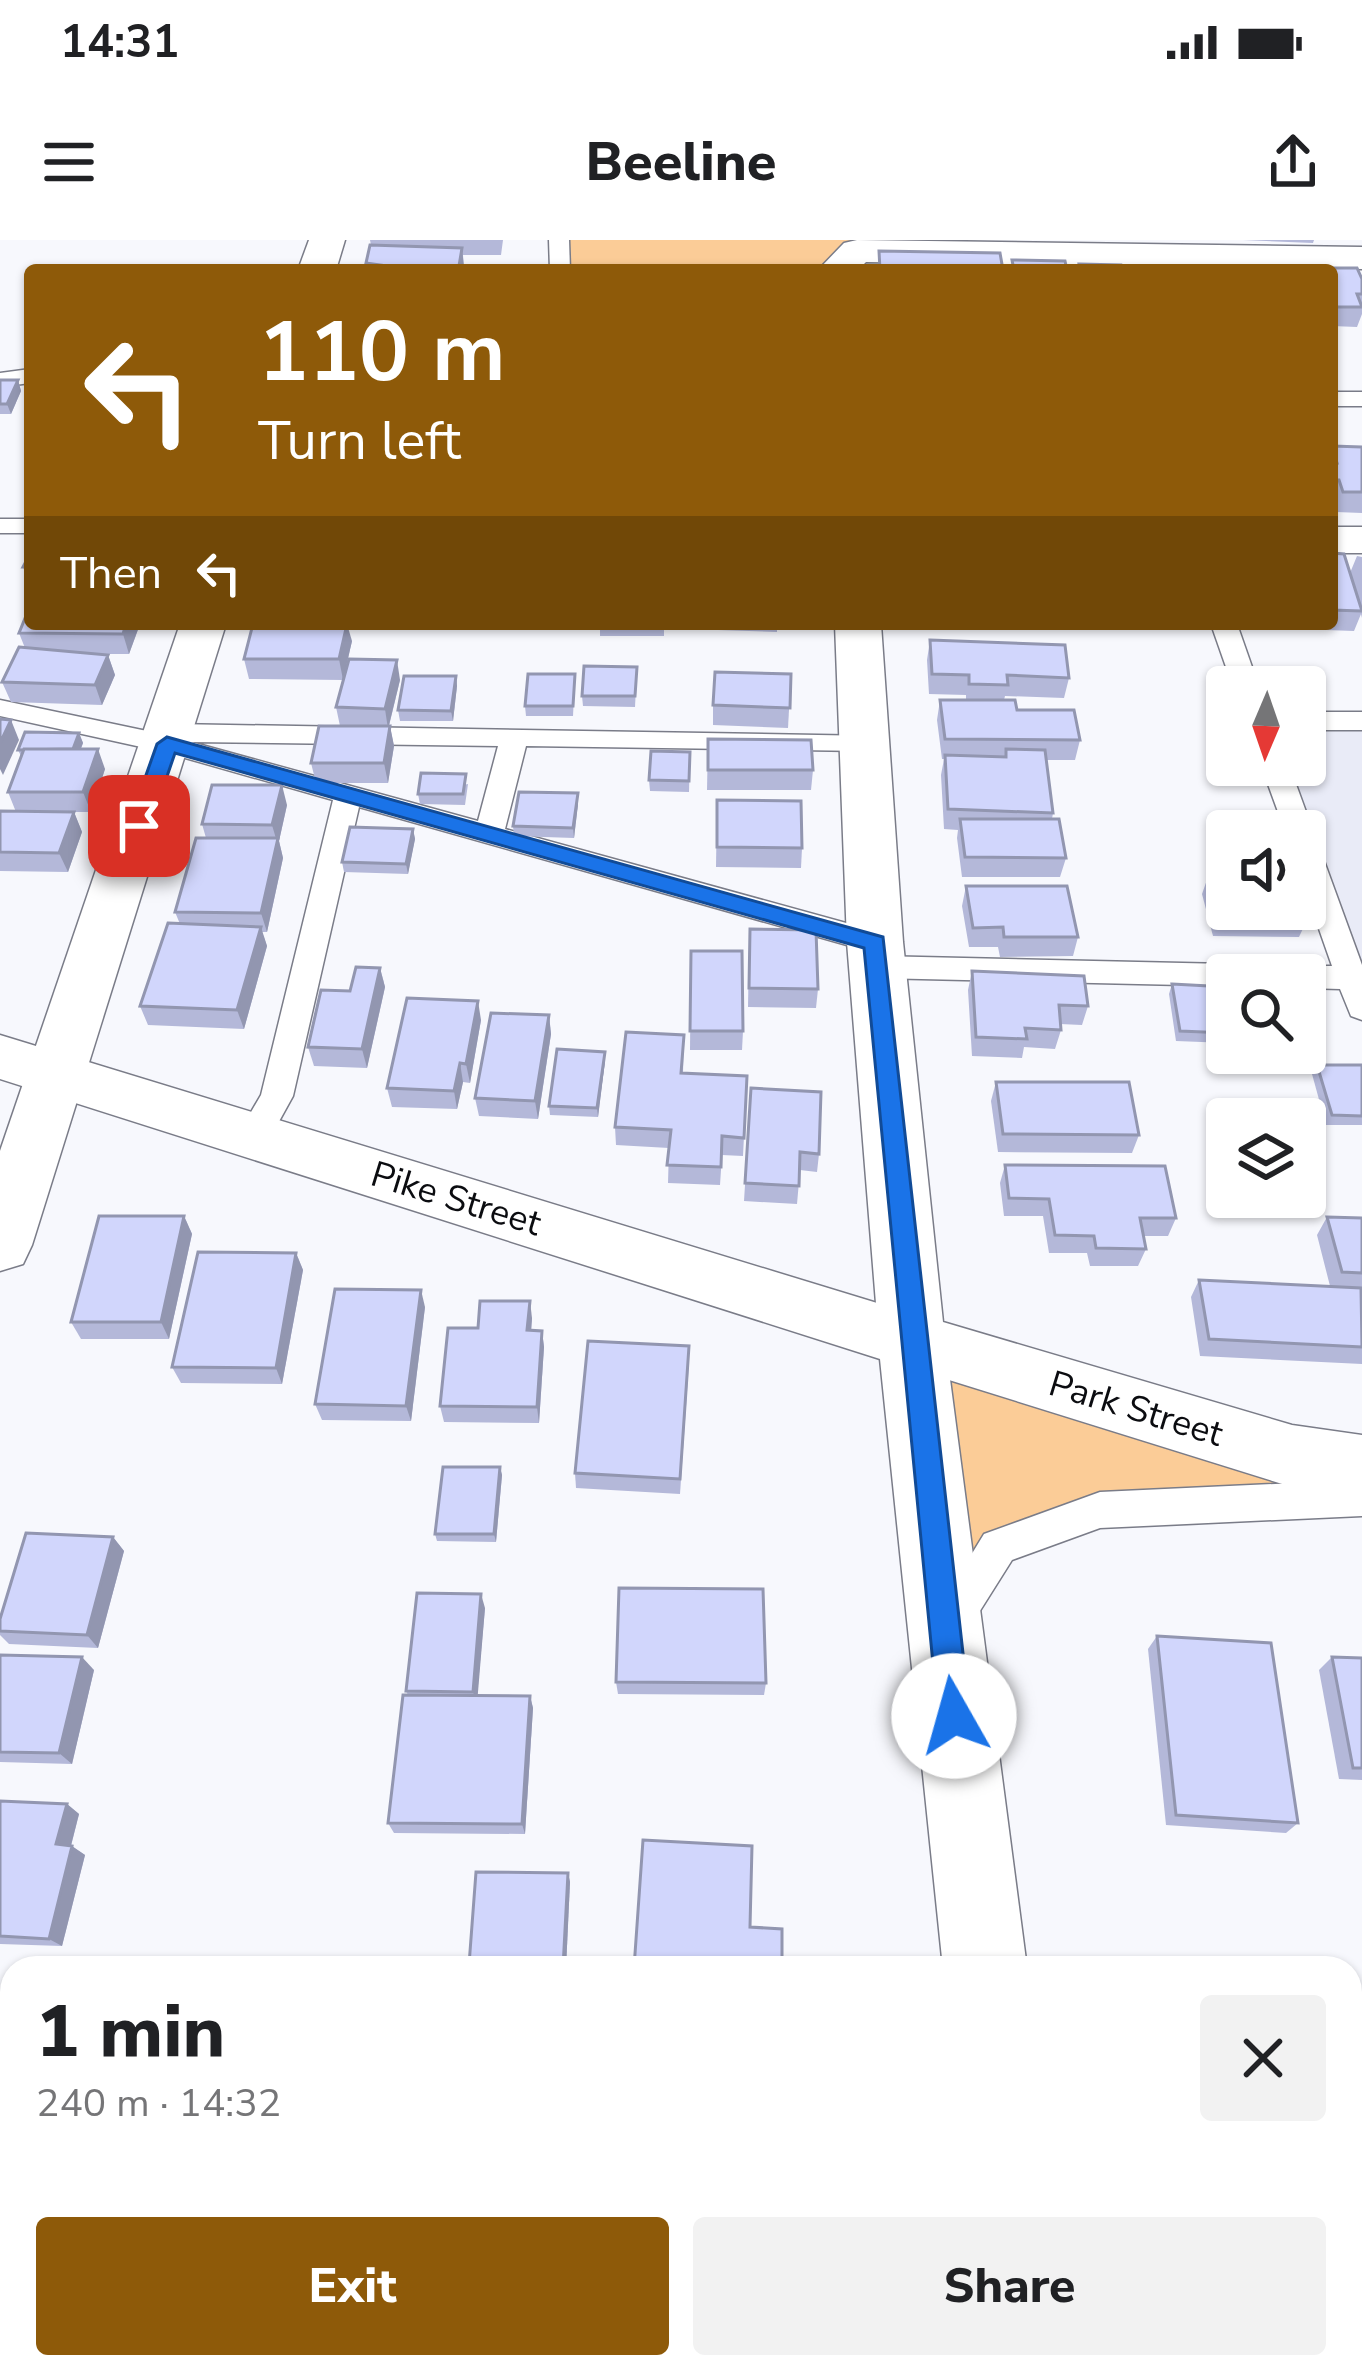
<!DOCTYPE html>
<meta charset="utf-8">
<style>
body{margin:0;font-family:"Nunito Sans",sans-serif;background:#f2f2f2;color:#202124;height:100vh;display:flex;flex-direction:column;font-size:45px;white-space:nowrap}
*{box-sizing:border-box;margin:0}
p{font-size:39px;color:#757577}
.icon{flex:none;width:66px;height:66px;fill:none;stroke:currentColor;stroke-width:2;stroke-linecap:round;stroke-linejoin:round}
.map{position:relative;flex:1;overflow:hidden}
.sheet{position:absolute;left:0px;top:1716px;width:1362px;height:423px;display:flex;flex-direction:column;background:#fff;border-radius:36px 36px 0 0;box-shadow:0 3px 9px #0004}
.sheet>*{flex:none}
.banner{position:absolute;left:24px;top:24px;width:1314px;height:366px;border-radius:12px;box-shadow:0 3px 9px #0004;background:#8e5a09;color:#fff;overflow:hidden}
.needle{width:78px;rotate:182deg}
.fabs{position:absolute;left:1206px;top:426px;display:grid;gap:24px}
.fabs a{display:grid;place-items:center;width:120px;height:120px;border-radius:12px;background:#fff;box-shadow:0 3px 9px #0004;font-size:60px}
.pin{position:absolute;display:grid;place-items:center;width:102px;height:102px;color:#fff;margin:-51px;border-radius:24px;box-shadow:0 6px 18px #0006}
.me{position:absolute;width:132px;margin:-66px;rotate:353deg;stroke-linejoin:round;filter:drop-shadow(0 0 9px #0008)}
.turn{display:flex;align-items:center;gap:42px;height:252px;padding:0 36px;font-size:54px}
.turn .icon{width:156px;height:156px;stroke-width:2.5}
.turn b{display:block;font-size:84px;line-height:102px}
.then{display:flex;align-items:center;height:114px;padding:0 36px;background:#0003;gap:24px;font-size:45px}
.round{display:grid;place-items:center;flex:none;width:126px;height:126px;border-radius:12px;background:#f2f2f2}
.headline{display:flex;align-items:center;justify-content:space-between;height:204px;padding:0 36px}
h1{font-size:72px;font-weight:800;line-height:90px}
.primary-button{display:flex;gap:24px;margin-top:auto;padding:24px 36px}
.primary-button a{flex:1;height:138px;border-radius:12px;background:#8e5a09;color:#fff;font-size:48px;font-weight:800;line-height:138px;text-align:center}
.primary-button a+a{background:#f2f2f2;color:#202124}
.status{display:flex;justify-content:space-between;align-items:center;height:84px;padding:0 60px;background:#fff;direction:ltr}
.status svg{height:33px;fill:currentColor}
header{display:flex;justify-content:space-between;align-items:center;height:156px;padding:0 36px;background:#fff;font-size:54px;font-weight:800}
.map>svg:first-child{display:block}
.built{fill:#e9ebf7}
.green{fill:#fbcc97}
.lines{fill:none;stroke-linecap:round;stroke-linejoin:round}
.service-casing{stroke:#7a7c88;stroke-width:3}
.minor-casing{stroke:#7a7c88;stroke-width:3}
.secondary-casing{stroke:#7a7c88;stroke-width:3}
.service{fill:#fff;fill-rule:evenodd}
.minor{fill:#fff;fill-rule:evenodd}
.secondary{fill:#fff;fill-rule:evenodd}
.wall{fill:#b4b8d9}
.shaded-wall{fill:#9296b0}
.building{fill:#d1d6fc;stroke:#9296b0;stroke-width:3}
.route{fill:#1a73e8;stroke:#114b97;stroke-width:3}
.labels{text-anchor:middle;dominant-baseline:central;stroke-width:12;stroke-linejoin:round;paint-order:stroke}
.street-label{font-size:36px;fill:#0b0c10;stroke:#fff}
</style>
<div class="status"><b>14:31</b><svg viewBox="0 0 49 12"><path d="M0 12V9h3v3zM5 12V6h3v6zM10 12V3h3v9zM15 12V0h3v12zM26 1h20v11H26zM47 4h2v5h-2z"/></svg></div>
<header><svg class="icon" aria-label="menu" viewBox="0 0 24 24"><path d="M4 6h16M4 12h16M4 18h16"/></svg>Beeline<svg class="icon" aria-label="share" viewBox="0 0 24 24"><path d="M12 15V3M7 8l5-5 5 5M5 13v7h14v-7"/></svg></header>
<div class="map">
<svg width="1362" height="2137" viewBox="0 0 1362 2137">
<rect width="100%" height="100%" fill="#f7f8fd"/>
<polygon class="built" points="1305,481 1362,481 1362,738 1275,525 1305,525"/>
<g class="green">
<polygon points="559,0 857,0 857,11 837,30 560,30"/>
<polygon points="912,1101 1362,1227 1251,1260 998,1307 943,1392"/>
</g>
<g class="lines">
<g class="service-casing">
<g id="service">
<polygon points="549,0 569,0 570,30 550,30"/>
<polygon points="30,129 30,143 0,147 0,133"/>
<rect x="1332" y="152" width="30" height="14"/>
<rect x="0" y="279" width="30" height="14"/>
<polygon points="1211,384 1237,384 1259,447 1233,447"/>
<path d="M0,460L161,494L164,487L174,484L874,496L878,502L864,511L526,506L505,589L886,694L890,702L886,710L875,713L359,567L293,856L266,905L254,909L242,905L237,896L261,855L333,560L164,512L0,476ZM191,502L498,506L478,581Z"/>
<rect x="1305" y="472" width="57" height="18"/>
<polygon points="1261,525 1289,525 1313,591 1308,598 1319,607 1362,725 1362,780 1351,776 1340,749 1305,748 1305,735 1291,735 1305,726 1332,726 1305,649 1305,591 1285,591"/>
<polygon points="878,716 1227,724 1238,727 1242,735 1227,735 1227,746 878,738 867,735 863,727 867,719"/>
<polygon points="1362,1240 1362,1276 1100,1288 1012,1320 966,1393 952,1398 938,1393 932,1379 984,1294 1100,1252"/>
<rect x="1350" y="1849" width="12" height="48"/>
<polygon points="0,2087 12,2088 12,2127 33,2127 30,2132 0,2137"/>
<polygon points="308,2127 601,2127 605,2137 312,2137"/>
</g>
</g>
<g class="minor-casing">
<g id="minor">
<polygon points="309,0 345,0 336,30 298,30"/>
<polygon points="857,0 1362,7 1362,29 866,22 858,30 818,30 844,3"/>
<rect x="1332" y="287" width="30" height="26"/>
<polygon points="180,384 226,384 32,1005 23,1024 0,1031 0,911"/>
<polygon points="835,384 881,384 903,702 943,1082 1292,1185 1362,1195 1362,1259 1292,1247 888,1121 879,1101 847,702"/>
</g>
</g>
<g class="secondary-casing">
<g id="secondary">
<polygon points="0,795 936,1081 945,1101 1027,1728 943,1728 880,1119 0,839"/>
<polygon points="1022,2127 1118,2127 1121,2137 1025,2137"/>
</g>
</g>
<use href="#service" class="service"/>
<use href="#minor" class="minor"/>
<use href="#secondary" class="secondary"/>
</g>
<g class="wall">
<polygon points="370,0 503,0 501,15 463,15 464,30 367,30 366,23 371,5"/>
<polygon points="1243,0 1314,0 1313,3"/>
<polygon points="1304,28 1357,28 1362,39 1362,74 1357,87 1332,86 1332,30 1303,30"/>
<polygon points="0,140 18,140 21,151 11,174 0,174"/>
<polygon points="1332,206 1362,207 1362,273 1336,272 1332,261"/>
<polygon points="1332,313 1350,333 1357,316 1362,317 1362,378 1361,374 1354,391 1298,389 1297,384 1332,384"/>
<polygon points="30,314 30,346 23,327"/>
<polygon points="140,384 129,414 87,414 108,415 115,435 102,465 11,462 2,442 25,408 19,393"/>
<rect x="600" y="384" width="64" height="12"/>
<polygon points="718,384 777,384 777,392 718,390"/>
<polygon points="930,400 1069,438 1064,458 1005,456 1004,460 1017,470 1080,500 1075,520 1047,520 1053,573 1052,579 1066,618 1060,637 962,637 957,598 958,590 944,589 941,535 944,519 942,519 937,480 940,460 966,460 966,455 929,454 927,420"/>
<polygon points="352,401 343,440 249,439 244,419"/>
<polygon points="637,427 635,467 583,466 582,456"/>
<polygon points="575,434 573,476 526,476 525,466"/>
<polygon points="791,434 788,488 713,485 713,465"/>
<polygon points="456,436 457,446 453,481 400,481 398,470"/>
<polygon points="400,440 389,486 390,486 394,506 388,543 316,543 311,523 340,486 336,467"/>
<polygon points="79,493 83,503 81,509 105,529 91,572 36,572 74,572 82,592 68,632 0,631 0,571 16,572 8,552 21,516 18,510"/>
<polygon points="708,499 813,530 811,550 707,550"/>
<polygon points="690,512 689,552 650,551 649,540"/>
<polygon points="468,544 465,565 420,564 418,554"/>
<polygon points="578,553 578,564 574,598 514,596 513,586"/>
<polygon points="717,560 802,608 801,628 716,627"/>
<polygon points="287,565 279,601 283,618 267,692 262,692 267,706 244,789 148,785 140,766 180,684 175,672 206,598 202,584"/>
<polygon points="413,589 415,599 408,634 344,632 342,622"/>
<polygon points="1209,634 1308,678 1299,697 1213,696 1202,654"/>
<polygon points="966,646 1078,697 1073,716 1000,717 998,707 969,707 962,666"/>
<polygon points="749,708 818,749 816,768 748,767"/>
<polygon points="691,711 743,791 742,810 690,810"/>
<polygon points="380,728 385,747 367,828 314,826 308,807 350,751"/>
<polygon points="972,731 1088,766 1082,785 1060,784 1061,790 1055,809 1024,807 1022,818 972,816 968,750"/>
<polygon points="1172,744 1227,747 1227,803 1176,801 1169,754"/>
<polygon points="549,775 551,794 538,879 479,876 475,858"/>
<polygon points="481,780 470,843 463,842 457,869 392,867 387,848"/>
<polygon points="684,795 683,833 747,836 743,916 722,915 720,945 668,943 669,908 616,905 615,887"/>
<polygon points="605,821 598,877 550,875 549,866"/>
<polygon points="1317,825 1362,825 1362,885 1326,885 1312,834"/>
<polygon points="996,842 1139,895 1132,913 998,912 991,861"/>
<polygon points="751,848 819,914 817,932 800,930 797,964 744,961"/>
<polygon points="1005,925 1176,978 1168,996 1143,996 1146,1009 1138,1026 1090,1026 1087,1013 1049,1013 1043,976 1004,976 1000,943"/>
<polygon points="184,976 192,994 169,1099 81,1099 71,1082"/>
<polygon points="1327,977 1362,978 1362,1124 1200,1116 1191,1057 1199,1040 1330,1046 1317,995"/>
<polygon points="296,1013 303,1030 282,1144 181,1143 172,1127"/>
<polygon points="425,1067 411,1181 322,1180 315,1164"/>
<polygon points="532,1078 531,1090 542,1091 544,1107 539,1183 444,1182 440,1166 478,1088"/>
<polygon points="689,1123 680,1254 576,1248 575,1233"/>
<polygon points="500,1227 502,1235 496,1302 437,1301 435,1294"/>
<polygon points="113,1297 124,1311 98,1408 9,1404 0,1395 0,1379"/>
<polygon points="485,1368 477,1456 530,1456 533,1468 525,1594 394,1593 388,1583 408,1455 406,1451"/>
<polygon points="1157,1396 1298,1583 1286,1593 1166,1585 1148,1409"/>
<polygon points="0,1415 94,1430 72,1524 0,1522"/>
<polygon points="1332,1417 1362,1418 1362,1540 1339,1539 1319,1430"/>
<polygon points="616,1442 766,1443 764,1455 618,1454"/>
<polygon points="0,1561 67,1564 79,1574 71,1606 85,1615 62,1706 0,1704"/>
<polygon points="568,1633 570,1642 566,1728 470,1728 469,1725"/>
<polygon points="1350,2119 1362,2119 1362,2137 1267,2137 1265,2127 1350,2127"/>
</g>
<g class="shaded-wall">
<polygon points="462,8 464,27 464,30 460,30"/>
<polygon points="18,140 21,151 11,174 7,164"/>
<polygon points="126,384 140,384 129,414 123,394"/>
<polygon points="347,384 352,401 343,440 339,419"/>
<polygon points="108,415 115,435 102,465 95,445"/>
<polygon points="397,420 400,440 388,489 385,469"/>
<polygon points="456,436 457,446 453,481 451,471"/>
<polygon points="11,480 19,500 3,535 0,529 0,503"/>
<polygon points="390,486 394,506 388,543 384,523"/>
<polygon points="79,493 83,503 76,520 72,510"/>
<polygon points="98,509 105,529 91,572 83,552"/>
<polygon points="282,545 287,565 279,601 283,618 267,692 261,673 277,602 272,585"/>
<polygon points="578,553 578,564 574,598 573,588"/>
<polygon points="74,572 82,592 68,632 59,613"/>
<polygon points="413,589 415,599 408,634 406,624"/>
<polygon points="261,687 267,706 244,789 237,770"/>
<polygon points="380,728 385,747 367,828 362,809"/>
<polygon points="478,761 481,780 470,843 466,824"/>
<polygon points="549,775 551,794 538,879 535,861"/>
<polygon points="605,812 605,821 598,877 597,868"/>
<polygon points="460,823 463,842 457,869 454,851"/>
<polygon points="184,976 192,994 169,1099 161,1082"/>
<polygon points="296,1013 303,1030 282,1144 276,1128"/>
<polygon points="421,1050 425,1067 411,1181 406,1166"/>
<polygon points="530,1061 532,1078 530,1107 527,1090"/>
<polygon points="542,1091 544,1107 539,1183 537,1167"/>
<polygon points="500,1227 502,1235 496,1302 494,1294"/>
<polygon points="113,1297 124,1311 98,1408 87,1395"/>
<polygon points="481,1354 485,1368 477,1464 473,1452"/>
<polygon points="82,1417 94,1430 72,1524 59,1513"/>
<polygon points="530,1456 533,1468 525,1594 522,1584"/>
<polygon points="67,1564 79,1574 69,1613 56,1604"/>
<polygon points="72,1606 85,1615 62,1706 49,1699"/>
<polygon points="568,1633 570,1642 566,1728 563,1728"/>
<polygon points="0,1906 10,1908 0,1952"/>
</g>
<g class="building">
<polygon points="370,5 462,8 459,26 387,26 366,23"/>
<polygon points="879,11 1000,13 1003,30 880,30"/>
<polygon points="1012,20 1065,21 1067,30 1014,30"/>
<polygon points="1079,24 1121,25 1122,30 1080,30"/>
<polygon points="1236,26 1277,26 1279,30 1238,30"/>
<polygon points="1150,27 1208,29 1208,30 1151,30"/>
<polygon points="1304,28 1357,28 1362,39 1362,54 1357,54 1362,67 1332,67 1332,30 1305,30"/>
<polygon points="0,140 18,140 7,164 0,164"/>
<polygon points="1332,206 1362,207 1362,252 1343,252 1339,240 1332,240 1332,223 1337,223"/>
<polygon points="1332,313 1344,314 1362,371 1332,370"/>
<polygon points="30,314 30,327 23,327"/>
<polygon points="30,366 30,384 126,384 123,394 19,393"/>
<polygon points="253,384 347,384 339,419 244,419"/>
<polygon points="930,400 1065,405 1069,438 1007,435 1008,445 969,444 969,435 932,434"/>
<polygon points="19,407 108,415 95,445 2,442"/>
<polygon points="349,419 397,420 385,469 336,467"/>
<polygon points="584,426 637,427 635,456 582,456"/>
<polygon points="715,432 791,434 790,468 713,465"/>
<polygon points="528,434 575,434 573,466 525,466"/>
<polygon points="404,436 456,436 451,471 398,470"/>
<polygon points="940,460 1015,460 1017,470 1074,470 1080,500 945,499"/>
<polygon points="0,479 11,480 0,503"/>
<polygon points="319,486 390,486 384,523 311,523"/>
<polygon points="25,492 79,493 73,509 18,510"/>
<polygon points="708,499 811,500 813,530 708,530"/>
<polygon points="24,509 98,509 83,552 8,552"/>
<polygon points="1006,509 1045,510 1053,573 948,569 945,515 1006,517"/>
<polygon points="651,511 690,512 689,541 649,540"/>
<polygon points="421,533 466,534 463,554 418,554"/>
<polygon points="212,545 282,545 272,585 202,584"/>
<polygon points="519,552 578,553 573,588 513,586"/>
<polygon points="717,560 801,561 802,608 717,607"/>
<polygon points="0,571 74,572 59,613 0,612"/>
<polygon points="960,579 1059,579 1066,618 965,617"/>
<polygon points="350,587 413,589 406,624 342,622"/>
<polygon points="196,598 278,598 261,673 175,672"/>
<polygon points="1209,634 1227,634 1227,669 1305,668 1308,678 1220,677"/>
<polygon points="966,646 1067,646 1078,697 1004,697 1003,687 973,688"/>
<polygon points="168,683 261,687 237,770 140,766"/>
<polygon points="750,689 816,690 818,749 749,748"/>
<polygon points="691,711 742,711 743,791 690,791"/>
<polygon points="356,727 380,728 362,809 308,807 321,750 350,751"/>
<polygon points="972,731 1084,736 1088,766 1059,765 1061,790 1025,788 1027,799 976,797"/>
<polygon points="1172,744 1227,747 1227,793 1180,791"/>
<polygon points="407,758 478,761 466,824 460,823 454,851 387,848"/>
<polygon points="491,773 549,775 535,861 475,858"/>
<polygon points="626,792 684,795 681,833 747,836 744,898 722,896 721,927 667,925 671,890 615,887"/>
<polygon points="557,809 605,812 597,868 549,866"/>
<polygon points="1317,825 1362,825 1362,876 1332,875"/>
<polygon points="996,842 1129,842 1139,895 1003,894"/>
<polygon points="751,848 821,852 819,914 800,912 799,946 745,943"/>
<polygon points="1005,925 1165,926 1176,978 1140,978 1146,1009 1096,1008 1094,996 1055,995 1049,959 1009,958"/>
<polygon points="99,976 184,976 161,1082 71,1082"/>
<polygon points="1327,977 1362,978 1362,1033 1342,1032"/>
<polygon points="198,1012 296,1013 276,1128 172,1127"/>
<polygon points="1199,1040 1361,1048 1362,1107 1209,1099"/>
<polygon points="335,1049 421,1050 406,1166 315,1164"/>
<polygon points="480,1061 530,1061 527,1090 542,1091 537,1167 440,1166 448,1088 478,1088"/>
<polygon points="588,1101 689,1106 680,1239 575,1233"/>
<polygon points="443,1227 500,1227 494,1294 435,1294"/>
<polygon points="26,1293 113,1297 87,1395 0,1391 0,1379"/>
<polygon points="619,1348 763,1349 766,1443 616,1442"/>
<polygon points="417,1353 481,1354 473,1452 406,1451"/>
<polygon points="1157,1396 1271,1403 1298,1583 1176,1575"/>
<polygon points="0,1415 82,1417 59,1513 0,1512"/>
<polygon points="1332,1417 1362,1418 1362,1528 1353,1528"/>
<polygon points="403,1455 530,1456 522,1584 388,1583"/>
<polygon points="0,1561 67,1564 56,1604 72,1606 49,1699 0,1696"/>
<polygon points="643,1600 752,1606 750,1687 782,1689 782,1728 634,1728"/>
<polygon points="476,1632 568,1633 563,1728 469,1725"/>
<rect x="1350" y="1930" width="12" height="154"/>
<polygon points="1350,2121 1362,2121 1362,2137 1287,2137 1285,2127 1350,2127"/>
</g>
<polygon class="route" points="167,497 883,697 970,1476 965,1487 954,1492 942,1487 938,1476 864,708 175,513 150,586 147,592 131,592 128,586 157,504"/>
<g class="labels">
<g class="street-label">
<text transform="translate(456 959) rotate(17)">Pike Street</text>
<text transform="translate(1136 1169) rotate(17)">Park Street</text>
</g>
</g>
</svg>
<div class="fabs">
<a><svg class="needle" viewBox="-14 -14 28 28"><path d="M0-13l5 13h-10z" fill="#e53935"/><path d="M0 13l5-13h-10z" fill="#757577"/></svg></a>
<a><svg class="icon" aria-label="sound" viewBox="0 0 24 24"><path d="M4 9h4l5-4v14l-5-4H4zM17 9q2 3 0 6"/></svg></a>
<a><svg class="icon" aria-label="search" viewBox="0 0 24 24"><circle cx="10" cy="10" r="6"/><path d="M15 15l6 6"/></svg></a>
<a><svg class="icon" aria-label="layers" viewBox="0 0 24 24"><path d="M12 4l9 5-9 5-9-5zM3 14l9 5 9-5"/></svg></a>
</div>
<div class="pin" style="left:139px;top:586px;background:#d93025"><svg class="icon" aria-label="arrive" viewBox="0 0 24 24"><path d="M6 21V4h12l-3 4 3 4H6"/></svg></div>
<svg class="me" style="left:954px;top:1476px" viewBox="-20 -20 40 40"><circle r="19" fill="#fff"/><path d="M0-13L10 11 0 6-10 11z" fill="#1a73e8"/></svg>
<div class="banner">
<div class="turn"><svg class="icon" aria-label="left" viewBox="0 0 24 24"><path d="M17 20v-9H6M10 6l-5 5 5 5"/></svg><div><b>110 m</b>Turn left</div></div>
<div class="then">Then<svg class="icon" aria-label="left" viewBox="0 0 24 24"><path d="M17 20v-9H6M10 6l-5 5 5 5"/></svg></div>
</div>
<section class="sheet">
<div class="headline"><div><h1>1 min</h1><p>240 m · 14:32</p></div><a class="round"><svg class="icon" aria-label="close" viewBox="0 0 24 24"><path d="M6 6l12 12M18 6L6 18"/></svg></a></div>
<div class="primary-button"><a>Exit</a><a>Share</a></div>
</section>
</div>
